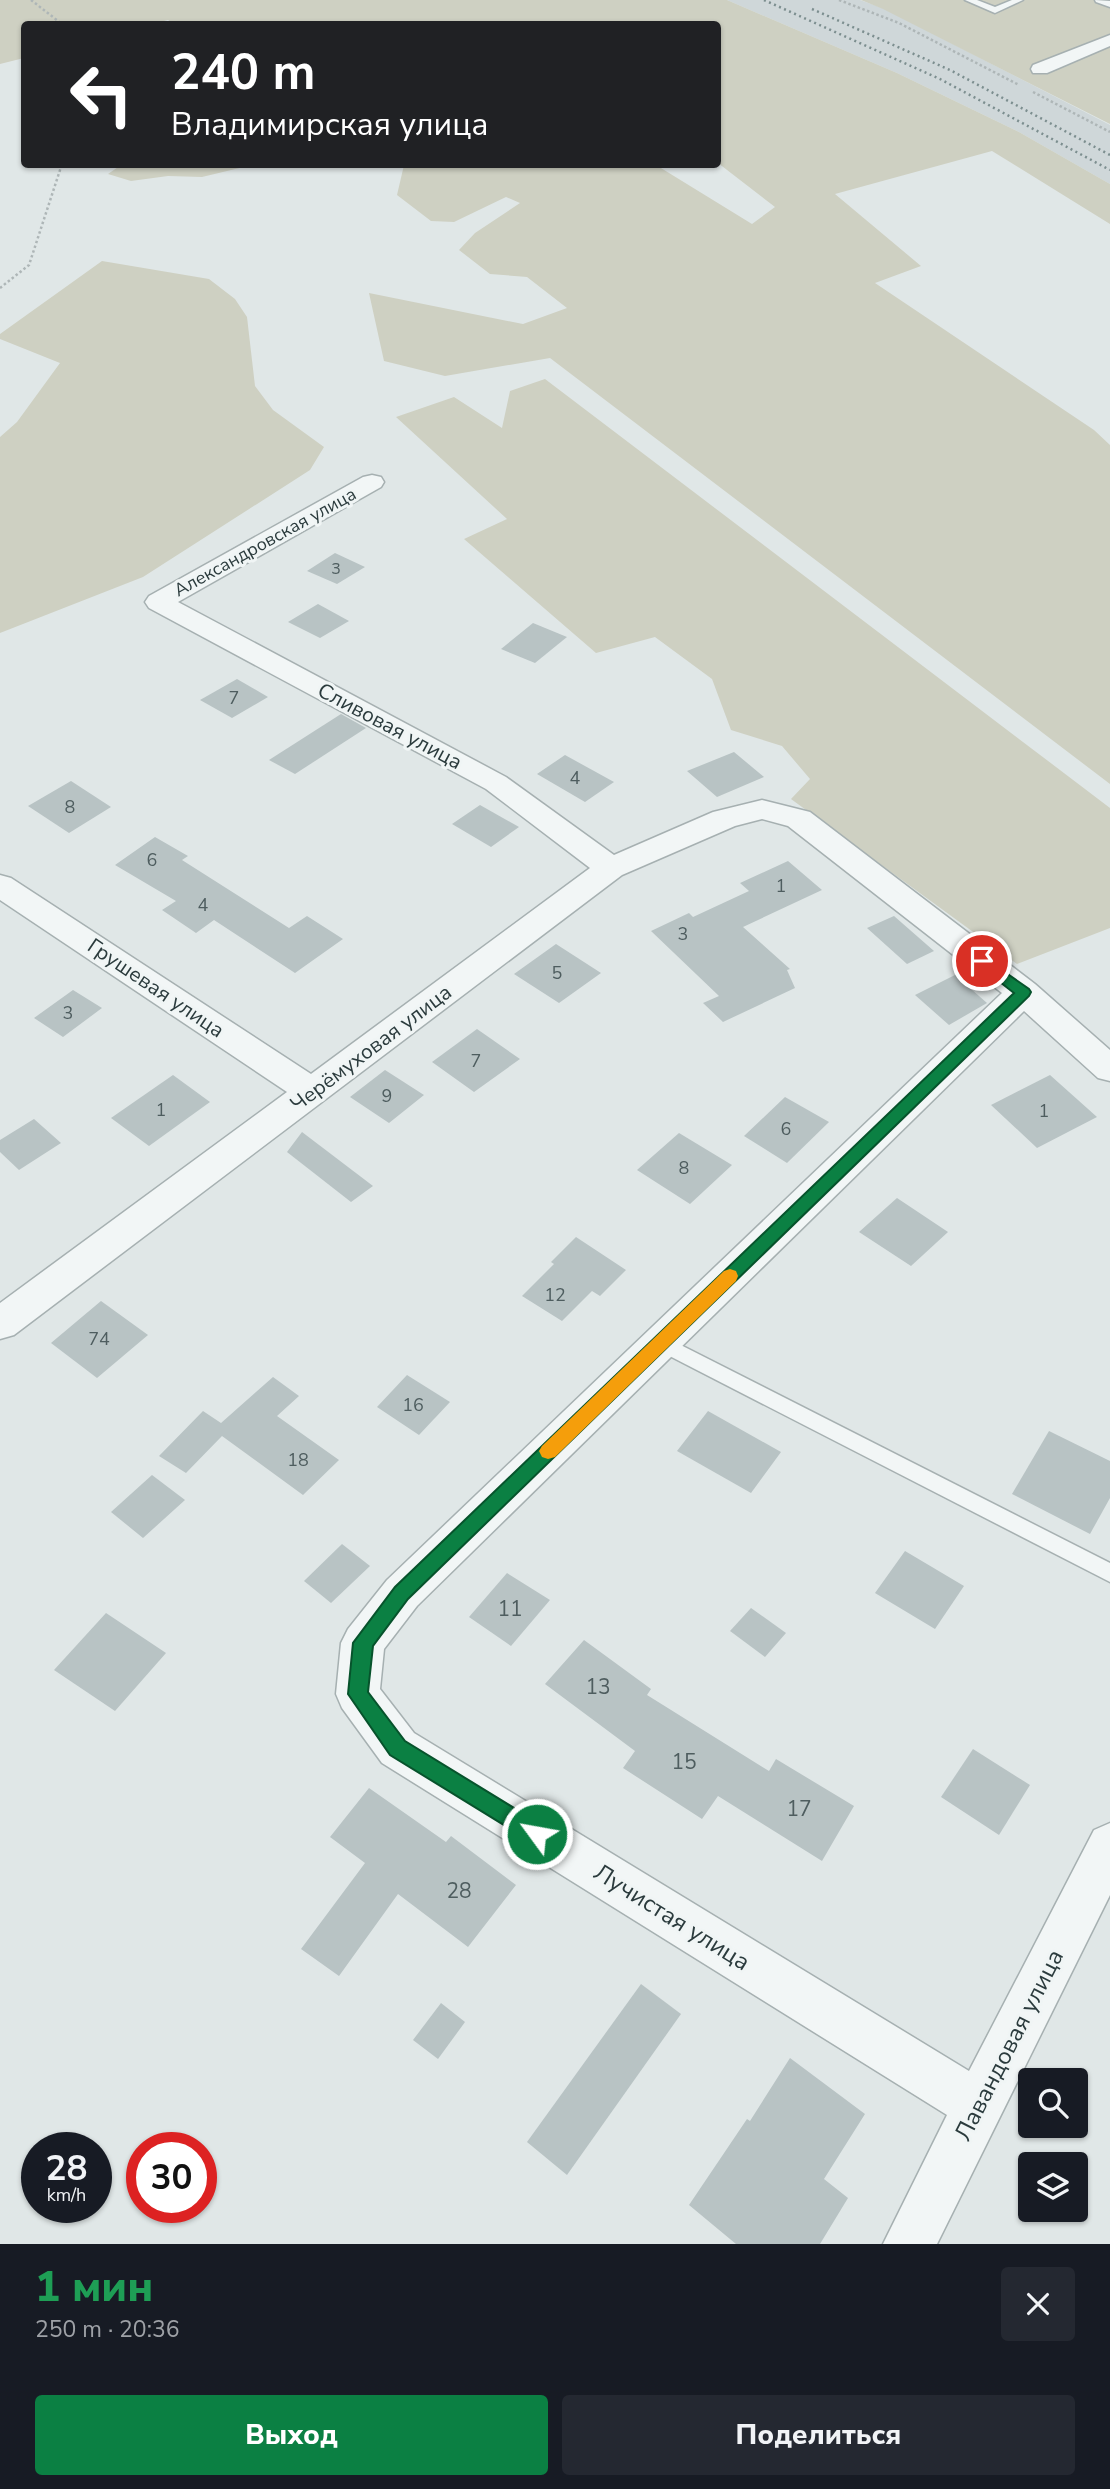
<!DOCTYPE html>
<html lang="ru">
<meta charset="utf-8">
<style>
body{margin:0;font-family:"Nunito Sans",sans-serif;background:#242831;color:#f1f3f6;height:100vh;display:flex;flex-direction:column;font-size:26px;white-space:nowrap}
*{box-sizing:border-box;margin:0}
p{font-size:23px;color:#9ea1a6}
.icon{flex:none;width:38px;height:38px;fill:none;stroke:currentColor;stroke-width:2;stroke-linecap:round;stroke-linejoin:round}
.map{position:relative;height:2244px;overflow:hidden}
.sheet{display:flex;flex-direction:column;background:#171b24;flex:1}
.sheet>*{flex:none}
.top-card{position:absolute;left:21px;top:21px;width:700px;height:147px;border-radius:7px;box-shadow:0 2px 5px #0004;background:#202124;color:#fff;overflow:hidden}
.tools{position:absolute;left:1018px;top:2068px;display:grid;gap:14px}
.tools a{display:grid;place-items:center;width:70px;height:70px;border-radius:7px;background:#171b24;box-shadow:0 2px 5px #0004;font-size:35px}
.speed{position:absolute;left:21px;top:2132px;display:flex;gap:14px;font-size:35px;font-weight:700;text-align:center}
.speed>*{display:grid;place-content:center;width:91px;height:91px;border-radius:50%;background:#171b24;box-shadow:0 2px 5px #0004;line-height:1}
.speed small{font-size:18px;font-weight:400}
.speed .limit{border:10px solid #d22;background:#fff;color:#111}
.pin{position:absolute;display:grid;place-items:center;width:60px;height:60px;color:#fff;margin:-30px;border:4px solid #fff;border-radius:50%;box-shadow:0 2px 7px #0007}
.me{position:absolute;width:77px;margin:-38px;rotate:302deg;stroke-linejoin:round;filter:drop-shadow(0 0 5px #0008)}
.turn{display:flex;align-items:center;gap:24px;height:147px;padding:0 35px;font-size:32px}
.turn .icon{width:91px;height:91px;stroke-width:2.5}
.turn b{display:block;font-size:49px;line-height:60px}
.round{display:grid;place-items:center;flex:none;width:74px;height:74px;border-radius:7px;background:#242831}
.summary{display:flex;align-items:center;justify-content:space-between;height:119px;padding:0 35px}
h1{font-size:42px;font-weight:800;line-height:52px;color:#1e9e55}
.cta{display:flex;gap:14px;margin-top:auto;padding:14px 35px}
.cta a{flex:1;height:80px;border-radius:7px;background:#0b8043;color:#fff;font-size:28px;font-weight:800;line-height:80px;text-align:center}
.cta a+a{background:#242831;color:#f1f3f6}
.map>svg:first-child{display:block}
.built{fill:#cfd7d9}
.green{fill:#ced0c2}
.building{fill:#b8c3c4}
.lines{fill:none;stroke-linecap:round;stroke-linejoin:round}
.lane-casing{stroke:#a6b0b1;stroke-width:3}
.street-casing{stroke:#a6b0b1;stroke-width:3}
.path{stroke:#aeb6b7;stroke-width:2.5;stroke-dasharray:2.5 2.5;stroke-linecap:butt}
.lane{fill:#f2f6f6;fill-rule:evenodd}
.street{fill:#f2f6f6;fill-rule:evenodd}
.rail{stroke:#7c8e8f;stroke-width:2.5;stroke-dasharray:2 3.5;stroke-linecap:butt}
.route{fill:#0b8043;stroke:#07532c;stroke-width:2}
.slow{fill:#f59e0b}
.labels{text-anchor:middle;dominant-baseline:central;stroke-width:6;stroke-linejoin:round;paint-order:stroke}
.far-number-label{font-size:16px;fill:#4e5d5f}
.far-street-label{font-size:18px;fill:#2b3b3d;stroke:#f0f5f5}
.number-label{font-size:18px;fill:#4e5d5f}
.street-label{font-size:21px;fill:#2b3b3d;stroke:#f0f5f5}
.near-number-label{font-size:21px;fill:#4e5d5f}
.near-street-label{font-size:24px;fill:#2b3b3d;stroke:#f0f5f5}
</style>
<div class="map">
<svg width="1110" height="2244" viewBox="0 0 1110 2244">
<rect width="100%" height="100%" fill="#e0e7e7"/>
<polygon class="built" points="727,0 860,0 885,9 1110,125 1110,184 1019,132 897,73"/>
<g class="green">
<polygon points="0,0 727,0 897,73 1019,132 1110,184 1110,224 992,151 835,194 921,266 875,283 1094,430 1110,445 1110,784 550,358 445,376 384,361 369,293 523,324 567,308 527,277 490,274 459,250 475,233 520,203 506,197 454,222 431,221 397,195 404,165 656,165 752,224 775,207 718,163 718,24 174,24 168,20 152,24 24,24 24,58 0,64"/>
<polygon points="861,0 1110,0 1110,124 883,9"/>
<polygon points="121,165 121,164 252,165 202,177 168,176 131,181 108,174"/>
<polygon points="102,261 209,279 235,299 247,317 255,386 273,410 324,447 310,470 143,577 0,633 0,437 17,422 60,363 0,339 0,334"/>
<polygon points="545,379 1110,808 1110,928 1017,964 791,799 810,779 782,746 731,730 712,679 655,637 596,653 464,539 507,519 396,417 454,397 502,428 510,391"/>
</g>
<g class="building">
<polygon points="335,553 365,567 337,584 307,571"/>
<polygon points="318,604 349,621 320,638 288,622"/>
<polygon points="533,623 567,637 535,663 501,649"/>
<polygon points="237,679 268,697 232,718 200,700"/>
<polygon points="341,714 366,728 295,774 269,760"/>
<polygon points="734,752 764,777 717,797 687,771"/>
<polygon points="565,755 614,782 585,802 537,774"/>
<polygon points="71,781 111,807 69,833 28,806"/>
<polygon points="480,805 519,827 491,847 452,824"/>
<polygon points="155,837 188,856 182,860 289,928 307,916 343,939 295,973 214,920 196,933 162,910 176,901 115,865"/>
<polygon points="788,861 822,890 743,927 790,969 787,970 795,988 723,1022 703,1003 719,996 651,931 689,913 693,917 749,891 740,883"/>
<polygon points="894,916 934,951 907,964 867,928"/>
<polygon points="556,944 601,973 559,1003 514,974"/>
<polygon points="955,975 987,1003 949,1025 915,995"/>
<polygon points="73,990 102,1008 63,1037 34,1018"/>
<polygon points="477,1029 520,1059 474,1092 432,1062"/>
<polygon points="385,1070 424,1095 389,1123 350,1097"/>
<polygon points="173,1075 210,1102 149,1146 111,1118"/>
<polygon points="1050,1075 1097,1117 1037,1148 991,1105"/>
<polygon points="785,1097 829,1122 787,1163 744,1136"/>
<polygon points="34,1119 61,1143 19,1170 0,1152 0,1140"/>
<polygon points="302,1132 373,1186 351,1202 287,1152"/>
<polygon points="679,1133 732,1165 690,1204 637,1170"/>
<polygon points="897,1198 948,1232 911,1266 859,1232"/>
<polygon points="576,1237 626,1270 600,1296 592,1291 562,1321 522,1296 554,1264 551,1262"/>
<polygon points="101,1301 148,1335 97,1378 51,1343"/>
<polygon points="407,1375 450,1402 419,1435 377,1407"/>
<polygon points="273,1377 299,1396 277,1416 339,1460 303,1495 222,1436 186,1473 159,1456 203,1411 221,1423"/>
<polygon points="708,1411 781,1452 751,1493 677,1451"/>
<polygon points="1049,1431 1110,1461 1110,1498 1090,1534 1012,1494"/>
<polygon points="152,1475 185,1500 143,1538 111,1512"/>
<polygon points="342,1544 370,1566 331,1603 304,1581"/>
<polygon points="905,1551 964,1586 935,1629 875,1593"/>
<polygon points="507,1573 550,1600 511,1646 469,1617"/>
<polygon points="751,1608 786,1633 765,1657 730,1631"/>
<polygon points="106,1613 166,1653 115,1711 54,1670"/>
<polygon points="584,1640 651,1689 647,1695 769,1771 776,1759 854,1806 822,1861 718,1796 702,1819 623,1768 635,1751 545,1684"/>
<polygon points="973,1749 1030,1785 999,1835 941,1797"/>
<polygon points="369,1788 446,1842 451,1836 516,1885 468,1947 398,1894 339,1976 301,1949 365,1863 330,1837"/>
<polygon points="641,1984 681,2014 567,2175 527,2142"/>
<polygon points="441,2003 465,2022 438,2059 413,2040"/>
<polygon points="790,2058 865,2114 824,2179 848,2198 820,2244 736,2244 689,2205 747,2119 750,2121"/>
</g>
<g class="lines">
<g class="lane-casing">
<g id="lane">
<polygon points="965,0 977,0 995,7 1012,0 1023,0 995,13"/>
<polygon points="1095,0 1110,1 1110,7 1096,2"/>
<polygon points="661,1335 1110,1563 1110,1582 654,1348 651,1343 654,1338"/>
</g>
</g>
<g class="street-casing">
<g id="street">
<polygon points="1110,35 1110,46 1047,73 1033,73 1031,69 1033,65"/>
<polygon points="372,475 381,477 384,482 381,487 178,602 506,777 614,855 713,812 762,800 810,812 1035,984 1110,1050 1110,1081 1098,1078 1024,1011 417,1606 384,1649 380,1689 414,1733 969,2071 1094,1830 1110,1823 1110,1895 937,2244 883,2244 947,2115 382,1763 342,1708 336,1694 341,1643 348,1629 387,1580 1002,993 788,826 762,819 735,826 622,875 14,1335 0,1339 0,1303 287,1092 0,900 0,875 11,878 311,1074 590,868 486,789 149,608 145,602 149,596 363,477"/>
</g>
</g>
<g class="path">
<polyline points="31,0 62,24"/>
<polyline points="839,0 899,23 1019,85"/>
<polyline points="1033,92 1110,132"/>
<polyline points="0,288 29,265 62,164"/>
</g>
<use href="#lane" class="lane"/>
<use href="#street" class="street"/>
<g class="rail">
<polyline points="764,0 940,79 1110,170"/>
<polyline points="812,9 950,70 1110,155"/>
</g>
</g>
<polygon class="route" points="982,956 1029,989 1031,992 1029,996 408,1599 373,1646 368,1692 405,1741 545,1827 548,1834 545,1841 537,1844 530,1841 390,1755 348,1694 353,1643 395,1587 1014,993 977,964 975,961"/>
<polygon class="slow" points="730,1269 736,1271 738,1276 736,1281 555,1457 548,1459 542,1457 539,1451 542,1446 724,1271"/>
<g class="labels">
<g class="far-number-label">
<text x="336" y="569">3</text>
</g>
<g class="far-street-label">
<text transform="translate(265 542) rotate(-29)">Александровская улица</text>
</g>
<g class="number-label">
<text x="234" y="698">7</text>
<text x="575" y="778">4</text>
<text x="70" y="807">8</text>
<text x="152" y="860">6</text>
<text x="781" y="886">1</text>
<text x="203" y="905">4</text>
<text x="683" y="934">3</text>
<text x="557" y="973">5</text>
<text x="68" y="1013">3</text>
<text x="476" y="1061">7</text>
<text x="387" y="1096">9</text>
<text x="161" y="1110">1</text>
<text x="1044" y="1111">1</text>
<text x="786" y="1129">6</text>
<text x="684" y="1168">8</text>
<text x="555" y="1295">12</text>
<text x="99" y="1339">74</text>
<text x="413" y="1405">16</text>
<text x="298" y="1460">18</text>
</g>
<g class="street-label">
<text transform="translate(390 726) rotate(28)">Сливовая улица</text>
<text transform="translate(156 988) rotate(34)">Грушевая улица</text>
<text transform="translate(371 1048) rotate(-37)">Черёмуховая улица</text>
</g>
<g class="near-number-label">
<text x="510" y="1609">11</text>
<text x="598" y="1687">13</text>
<text x="684" y="1762">15</text>
<text x="799" y="1809">17</text>
<text x="459" y="1891">28</text>
</g>
<g class="near-street-label">
<text transform="translate(672 1917) rotate(32)">Лучистая улица</text>
<text transform="translate(1009 2045) rotate(-63)">Лавандовая улица</text>
</g>
</g>
</svg>
<div class="tools">
<a><svg class="icon" aria-label="search" viewBox="0 0 24 24"><circle cx="10" cy="10" r="6"/><path d="M15 15l6 6"/></svg></a>
<a><svg class="icon" aria-label="layers" viewBox="0 0 24 24"><path d="M12 4l9 5-9 5-9-5zM3 14l9 5 9-5"/></svg></a>
</div>
<div class="speed"><div>28<small>km/h</small></div><div class="limit">30</div></div>
<div class="pin" style="left:982px;top:961px;background:#d93025"><svg class="icon" aria-label="arrive" viewBox="0 0 24 24"><path d="M6 21V4h12l-3 4 3 4H6"/></svg></div>
<svg class="me" style="left:537px;top:1834px" viewBox="-20 -20 40 40"><circle r="17" fill="#0b8043" stroke="#fff" stroke-width="3"/><path d="M0-11L8 9 0 5-8 9z" fill="#fff"/></svg>
<div class="top-card">
<div class="turn"><svg class="icon" aria-label="left" viewBox="0 0 24 24"><path d="M17 20v-9H6M10 6l-5 5 5 5"/></svg><div><b>240 m</b>Владимирская улица</div></div>
</div>
</div>
<section class="sheet">
<div class="summary"><div><h1>1 мин</h1><p>250 m · 20:36</p></div><a class="round"><svg class="icon" aria-label="close" viewBox="0 0 24 24"><path d="M6 6l12 12M18 6L6 18"/></svg></a></div>
<div class="cta"><a>Выход</a><a>Поделиться</a></div>
</section>
